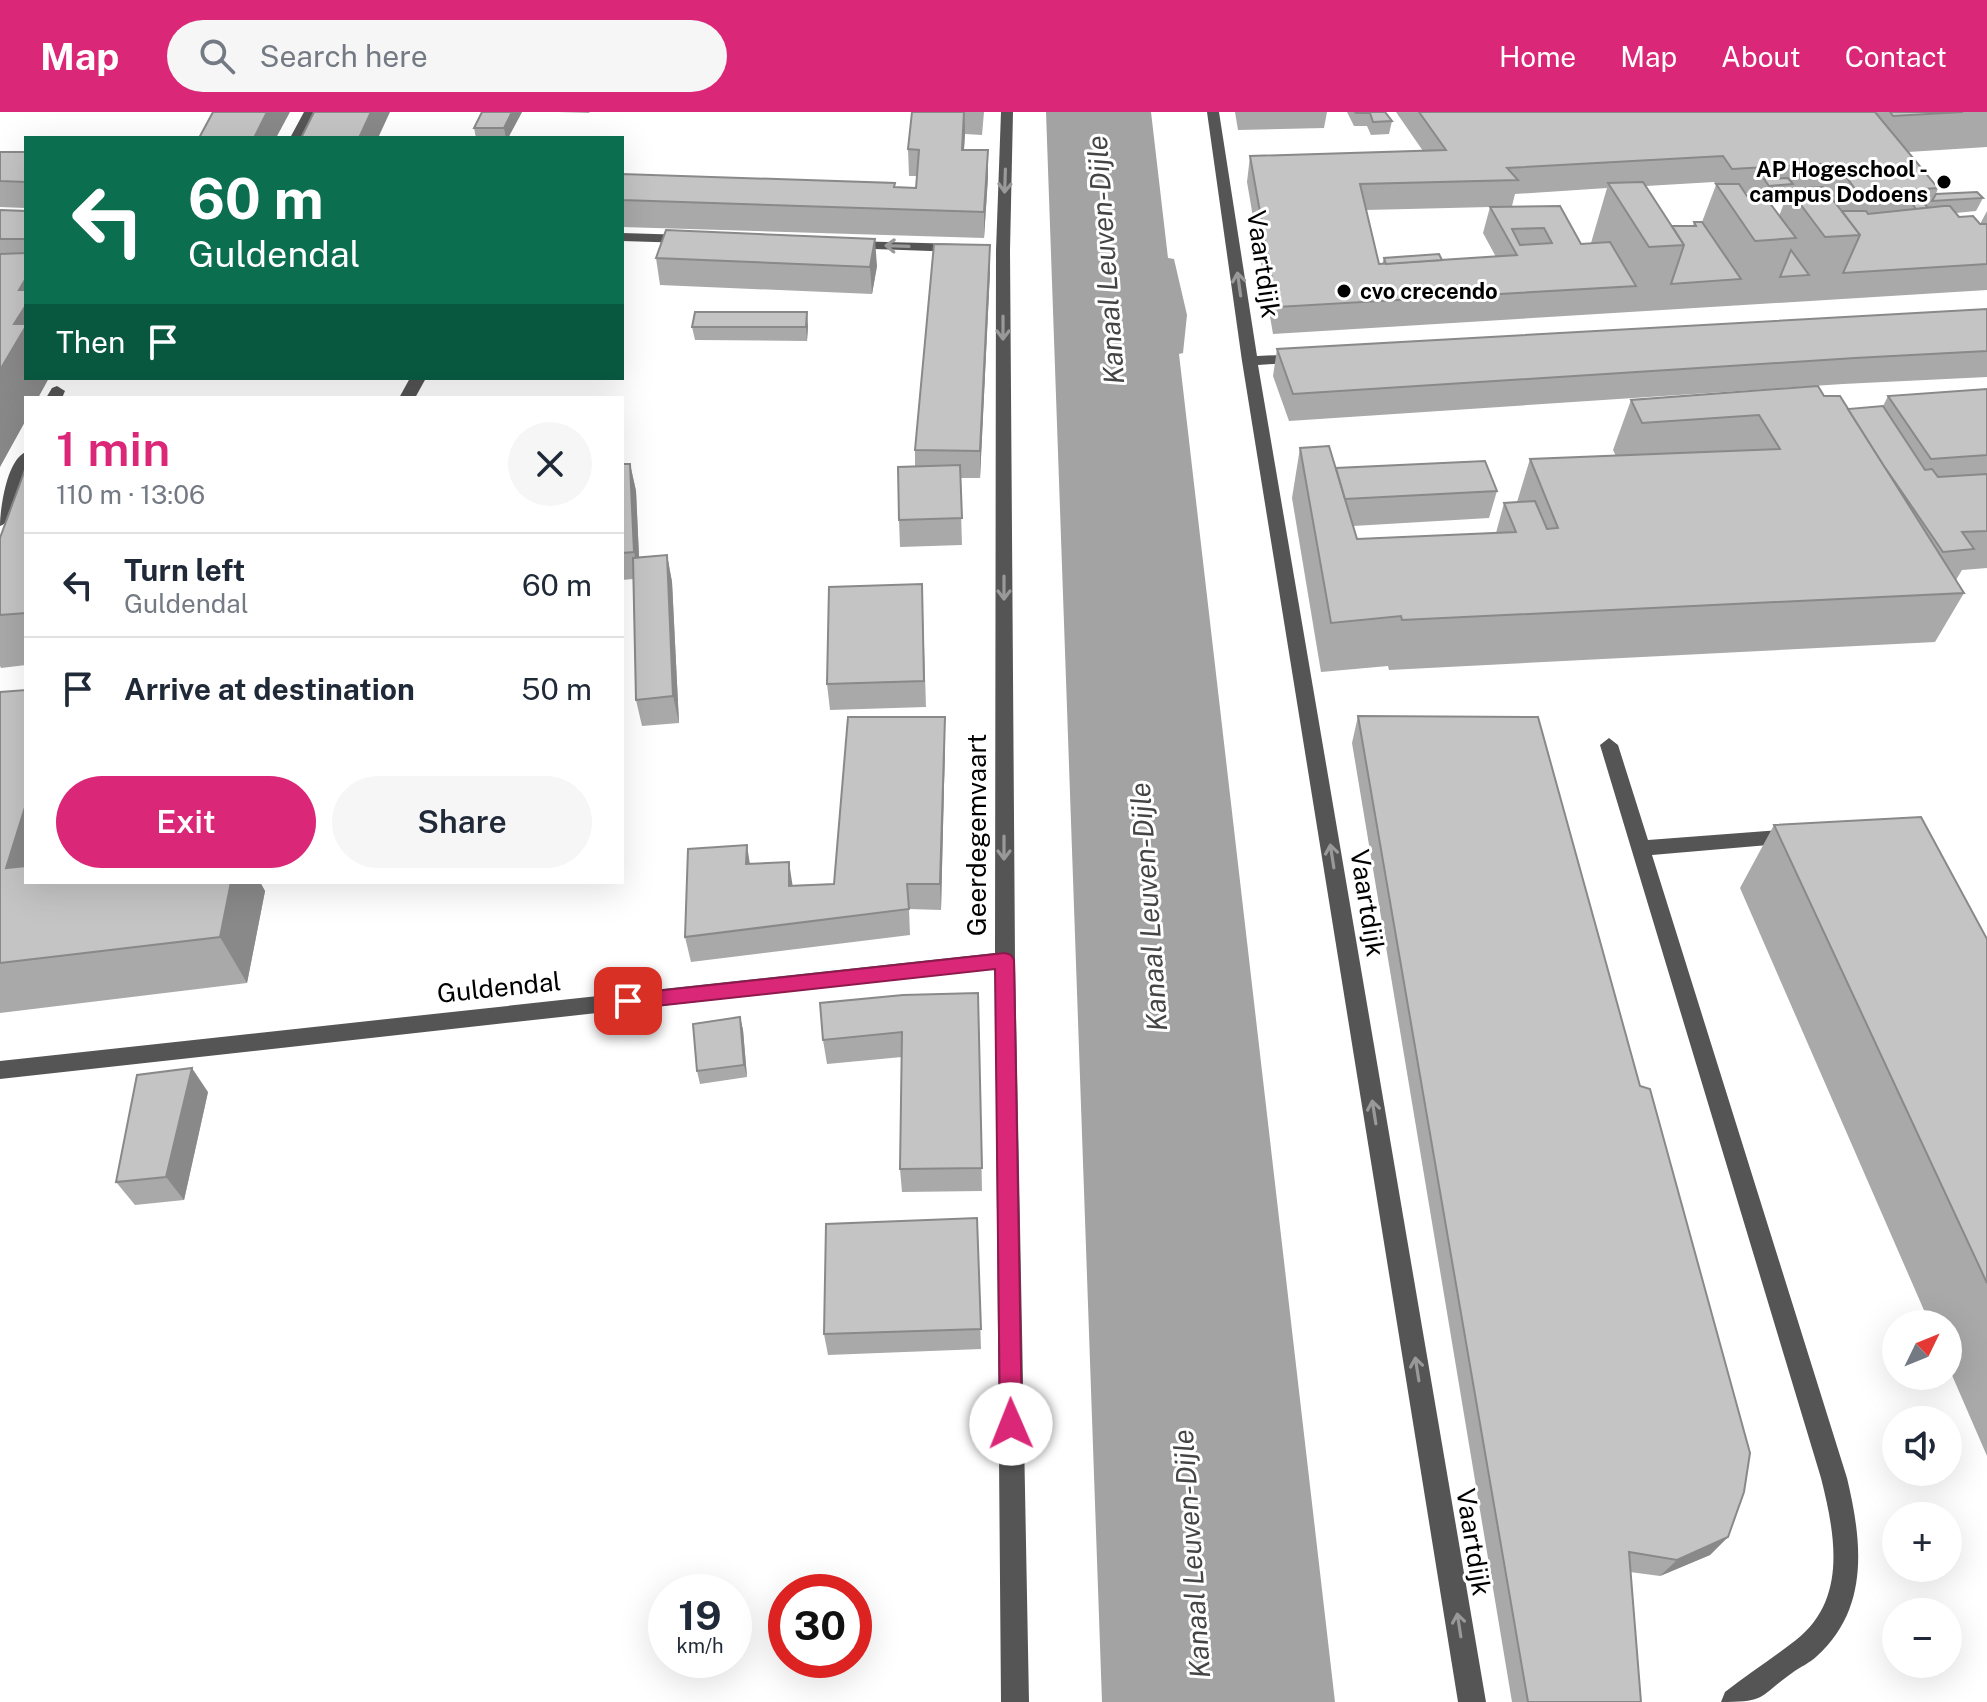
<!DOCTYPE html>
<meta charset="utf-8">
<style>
body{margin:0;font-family:"Public Sans",sans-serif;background:#f6f6f7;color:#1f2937;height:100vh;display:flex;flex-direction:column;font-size:30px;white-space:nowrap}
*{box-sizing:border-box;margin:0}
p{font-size:26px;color:#747a83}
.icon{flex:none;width:44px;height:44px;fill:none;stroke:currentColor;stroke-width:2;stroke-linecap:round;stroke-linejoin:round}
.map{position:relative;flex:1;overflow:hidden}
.details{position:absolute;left:24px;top:284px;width:600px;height:488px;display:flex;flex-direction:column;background:#fff;border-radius:0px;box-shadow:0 8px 32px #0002}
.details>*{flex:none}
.hud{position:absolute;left:24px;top:24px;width:600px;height:244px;border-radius:0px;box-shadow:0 8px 32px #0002;background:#0b6e4f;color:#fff;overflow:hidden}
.needle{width:52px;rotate:47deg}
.tools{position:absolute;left:1882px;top:1198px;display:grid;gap:16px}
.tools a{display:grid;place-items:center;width:80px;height:80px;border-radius:50%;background:#fff;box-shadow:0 8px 32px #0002;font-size:40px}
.speed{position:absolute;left:648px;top:1462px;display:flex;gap:16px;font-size:40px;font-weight:700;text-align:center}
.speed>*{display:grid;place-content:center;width:104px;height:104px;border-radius:50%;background:#fff;box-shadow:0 8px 32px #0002;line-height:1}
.speed small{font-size:20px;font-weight:400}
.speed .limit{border:12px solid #d22;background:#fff;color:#111}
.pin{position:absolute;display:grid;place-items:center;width:68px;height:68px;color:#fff;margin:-34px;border-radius:16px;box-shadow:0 4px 12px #0006}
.me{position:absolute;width:88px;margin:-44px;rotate:359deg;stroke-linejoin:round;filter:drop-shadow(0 0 6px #0008)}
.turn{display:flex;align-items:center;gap:28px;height:168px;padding:0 32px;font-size:36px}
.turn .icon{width:104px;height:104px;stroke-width:2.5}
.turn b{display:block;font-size:56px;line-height:68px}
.then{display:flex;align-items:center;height:76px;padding:0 32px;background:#0003;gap:16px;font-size:30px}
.round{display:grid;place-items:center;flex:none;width:84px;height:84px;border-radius:42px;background:#f6f6f7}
.summary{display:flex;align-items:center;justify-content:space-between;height:136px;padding:0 32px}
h1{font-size:48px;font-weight:600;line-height:60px;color:#db2777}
.primary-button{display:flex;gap:16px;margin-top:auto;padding:16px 32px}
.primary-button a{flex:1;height:92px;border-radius:48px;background:#db2777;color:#fff;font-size:32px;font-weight:600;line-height:92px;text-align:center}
.primary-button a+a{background:#f6f6f7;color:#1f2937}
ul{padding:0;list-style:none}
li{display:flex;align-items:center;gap:24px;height:104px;padding:0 32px;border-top:2px solid #e0e1e3}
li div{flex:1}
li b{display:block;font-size:30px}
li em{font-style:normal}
header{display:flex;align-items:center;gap:48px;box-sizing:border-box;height:112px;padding:0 40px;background:#db2777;color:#fff}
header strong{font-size:38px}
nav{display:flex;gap:44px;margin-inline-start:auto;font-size:28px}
.search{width:560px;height:72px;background:#f6f6f7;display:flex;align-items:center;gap:20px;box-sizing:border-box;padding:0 28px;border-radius:44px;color:#747a83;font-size:30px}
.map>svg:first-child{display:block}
.water{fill:#a3a3a3}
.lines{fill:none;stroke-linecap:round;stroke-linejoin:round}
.minor{fill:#555;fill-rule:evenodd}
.wall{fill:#a9a9a9;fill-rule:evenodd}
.shaded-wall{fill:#898989}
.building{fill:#c4c4c4;stroke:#898989;stroke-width:2;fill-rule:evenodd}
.oneway{stroke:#999}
.route{fill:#db2777;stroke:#8e194d;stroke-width:2}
.poi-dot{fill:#000;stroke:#fff;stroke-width:3}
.labels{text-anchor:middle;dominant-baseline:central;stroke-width:6;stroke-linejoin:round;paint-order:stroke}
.far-poi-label{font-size:22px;font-weight:bold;fill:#000;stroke:#fff;text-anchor:end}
.street-label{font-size:26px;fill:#000;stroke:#fff}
.water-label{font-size:28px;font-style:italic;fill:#444;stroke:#fff}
</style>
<header>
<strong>Map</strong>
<div class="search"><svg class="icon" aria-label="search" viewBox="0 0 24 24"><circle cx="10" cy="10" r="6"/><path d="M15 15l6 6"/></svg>Search here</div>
<nav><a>Home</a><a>Map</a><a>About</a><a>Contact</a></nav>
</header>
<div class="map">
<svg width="1987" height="1590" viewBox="0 0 1987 1590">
<rect width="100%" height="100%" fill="#fff"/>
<polygon class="water" points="1046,0 1151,0 1168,146 1174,147 1187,203 1183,241 1179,242 1335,1590 1102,1590"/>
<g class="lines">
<g class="minor">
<polygon points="304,0 316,0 302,26 290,26"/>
<polygon points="1001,0 1013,0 1010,138 1015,848 1029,1590 1001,1590 995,857 0,967 0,949 995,841 996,138"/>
<polygon points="1207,0 1219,0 1257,244 1302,242 1309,246 1302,250 1258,253 1486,1590 1458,1590 1242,249"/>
<polygon points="622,121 687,123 694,127 687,131 622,129"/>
<polygon points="851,129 959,132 966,136 959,140 846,136 846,130"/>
<polygon points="410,266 426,266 415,286 399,286"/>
<polygon points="57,274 65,279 62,286 46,286 52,276"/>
<path d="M26,340C26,358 19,407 0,414C0,396 7,347 26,340Z"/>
<path d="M1609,626L1618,633L1648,728L1793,717L1800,719L1803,724L1800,729L1793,731L1652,743L1847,1366C1862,1429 1870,1496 1817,1544C1810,1551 1800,1555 1792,1561C1757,1586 1767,1590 1721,1590L1725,1580C1748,1562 1773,1546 1796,1528C1848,1487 1835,1422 1821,1366L1600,633Z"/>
</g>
</g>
<g class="wall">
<polygon points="482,0 522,0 508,26 476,26 474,16"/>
<polygon points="558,0 590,0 589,1"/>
<polygon points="912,0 984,0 982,23 965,22 964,38 988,38 988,65 984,126 622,115 622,62 916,76 917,64 909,64 908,37"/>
<polygon points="1235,0 1327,0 1324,16 1238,18"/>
<polygon points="1347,0 1385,0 1392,9 1389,22 1371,23 1367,14 1354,14"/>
<path d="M1396,0H1987V35L1908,40L1938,76L1936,82L1983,86L1976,99L1956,101L1959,105L1980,112L1987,99V178L1273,222L1247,70L1250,44L1423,39ZM1714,70L1716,73L1702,110H1694L1693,114H1672L1646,74ZM1607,76L1591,131L1581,132L1512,94L1515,82ZM1746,81H1759L1760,82L1747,84ZM1786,86L1779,104L1767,87ZM1490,95L1483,121L1496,145L1442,148L1384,146L1382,152H1379L1366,98Z"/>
<polygon points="0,40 26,40 26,96 0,95"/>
<polygon points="0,98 26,99 26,266 0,355"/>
<polygon points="656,146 877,154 872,182 660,173"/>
<polygon points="990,159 980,366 960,366 962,433 900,435 899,408 915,354 915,338"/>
<polygon points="1987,197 1987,265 1843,272 1289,309 1273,264 1277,237"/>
<polygon points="808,214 807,229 695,228 692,215"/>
<polygon points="1987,277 1987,456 1962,458 1956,468 1964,481 1935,530 1389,558 1388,554 1321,560 1292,386 1300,336 1336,356 1497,379 1489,406 1353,414 1357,427 1496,421 1504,391 1517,390 1530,347 1616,344 1613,338 1631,288 1824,284 1848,297 1883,294 1888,284"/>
<polygon points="622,352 630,352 636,379 639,446 667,443 672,470 679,611 642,614 636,588 633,467 622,468"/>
<polygon points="26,355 26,553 1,556 0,554 0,426"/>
<polygon points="922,472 926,595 830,598 827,572"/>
<polygon points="0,580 26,770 260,770 265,779 247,871 0,901"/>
<polygon points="1358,604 1728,1425 1710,1443 1660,1464 1630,1460 1641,1590 1512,1590 1352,631"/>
<polygon points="945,632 941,798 909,797 910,823 691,850 685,825 792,773 834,772"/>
<polygon points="1774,713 1987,827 1987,1344 1948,1254 1948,1212 1930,1212 1740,776"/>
<polygon points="978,881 982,1079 902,1080 900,1057 902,945 827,952 823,928"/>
<polygon points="740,905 743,918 747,965 700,972 697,959"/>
<polygon points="208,980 184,1088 135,1093 116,1070"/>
<polygon points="977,1106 981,1237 828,1243 824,1222"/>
</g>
<g class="shaded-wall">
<polygon points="267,0 290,0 276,26 254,26"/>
<polygon points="371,0 390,0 378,26 359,26"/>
<polygon points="512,0 522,0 508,26 506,26 504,16"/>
<polygon points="965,0 965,22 962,64 962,38"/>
<polygon points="988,38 988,65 984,126 984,100"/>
<polygon points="875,127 877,154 872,182 870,155"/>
<polygon points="990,133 990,159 980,366 980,339"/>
<polygon points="26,166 26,192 19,178"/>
<polygon points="26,193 26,266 49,266 38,286 26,286 26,308 0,355 0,258 14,212"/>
<polygon points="807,200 808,214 807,229 806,215"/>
<polygon points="630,352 636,379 640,466 634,440"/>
<polygon points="667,443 672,470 679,611 673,584"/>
<polygon points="945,605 945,632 941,798 940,772"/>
<polygon points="26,692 26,770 6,756"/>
<polygon points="747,733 751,759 746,752"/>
<polygon points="789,750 793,776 789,774"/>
<polygon points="231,770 260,770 265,779 247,871 220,825"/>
<polygon points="740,905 743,918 747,965 744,953"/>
<polygon points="192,956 208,980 184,1088 166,1065"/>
<polygon points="1728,1425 1710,1443 1660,1464 1677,1448"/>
</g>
<g class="building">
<polygon points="213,0 267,0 254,26 199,26"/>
<polygon points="314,0 371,0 359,26 301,26"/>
<polygon points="482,0 512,0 504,16 474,16"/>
<polygon points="912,0 964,0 962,38 988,38 984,100 622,88 622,62 895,71 894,75 916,76 919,38 908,37"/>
<polygon points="1355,0 1385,0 1392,9 1373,10 1370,1 1356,1"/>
<path d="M1419,0H1875L1938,76L1858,81L1836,51L1732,57L1723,44L1507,56L1518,68L1360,72L1379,152L1517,143L1490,95L1560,94L1581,132L1610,130L1636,174L1277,195L1250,44L1446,38ZM1544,116L1552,131L1520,133L1512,117Z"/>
<polygon points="1890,0 1963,0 1893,4"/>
<polygon points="0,40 26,40 26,70 0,69"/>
<polygon points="1788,66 1793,72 1769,74 1764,67"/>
<polygon points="1643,70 1684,133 1649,135 1608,71"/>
<polygon points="1716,72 1739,72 1747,84 1763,82 1796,126 1755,129"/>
<polygon points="1823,75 1860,123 1825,125 1789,77"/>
<polygon points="1977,80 1983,86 1932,89 1936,82"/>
<polygon points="1911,90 1923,90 1928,96 1916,97"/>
<polygon points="1944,94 1950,94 1959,105 1973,104 1980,112 1987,112 1987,152 1843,161 1860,123 1842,99 1866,99 1868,102"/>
<polygon points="0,98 26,99 26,127 0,127"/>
<polygon points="1694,110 1702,110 1741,167 1671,172 1684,133 1672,114 1696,114"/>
<polygon points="666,118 875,127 870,155 656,146"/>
<polygon points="934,132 990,133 980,339 915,338"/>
<polygon points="1791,138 1809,163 1780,165"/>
<polygon points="26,141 26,166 19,178 26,178 26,193 14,212 26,212 26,214 0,258 0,142"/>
<polygon points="1439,142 1442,148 1386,152 1384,146"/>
<polygon points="1987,197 1987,239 1855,246 1293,282 1277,237"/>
<polygon points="695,200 807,200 806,215 692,215"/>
<polygon points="1818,274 1824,284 1840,284 1964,481 1402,508 1401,504 1331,511 1300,336 1329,334 1357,427 1516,420 1504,391 1535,389 1547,417 1558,416 1530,347 1780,337 1759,303 1642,311 1631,288"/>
<polygon points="1987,277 1987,343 1931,347 1888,284"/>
<polygon points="1883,294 1925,358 1932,357 1938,365 1987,362 1987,419 1962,420 1974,437 1943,440 1884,354 1848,297"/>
<polygon points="1485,349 1497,379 1345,387 1336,356"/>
<polygon points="622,352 630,352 634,440 622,441"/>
<polygon points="960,353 962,406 899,408 898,355"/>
<polygon points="26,355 26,501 0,503 0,426"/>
<polygon points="667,443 673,584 636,588 633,446"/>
<polygon points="922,472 924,569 827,572 829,475"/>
<polygon points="26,578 26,692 6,756 26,754 26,770 231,770 220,825 0,851 0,580"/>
<polygon points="1358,604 1538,605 1640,974 1650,977 1750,1341 1744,1380 1728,1425 1677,1448 1629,1440 1641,1590 1528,1590"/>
<polygon points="848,605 945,605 940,772 907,772 909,797 685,825 688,737 747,733 746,752 789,750 789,774 834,772"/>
<polygon points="1921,705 1987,827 1987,1171 1774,713"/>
<polygon points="978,881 982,1056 900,1057 902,920 823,928 820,891 903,883"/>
<polygon points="740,905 744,953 697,959 693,912"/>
<polygon points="192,956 166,1065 116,1070 137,963"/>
<polygon points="977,1106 981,1217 824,1222 826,1112"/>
</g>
<defs><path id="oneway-shaft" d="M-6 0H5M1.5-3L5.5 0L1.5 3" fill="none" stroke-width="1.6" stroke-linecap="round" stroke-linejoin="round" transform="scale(2)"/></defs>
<g class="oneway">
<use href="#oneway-shaft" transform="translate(1005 69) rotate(92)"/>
<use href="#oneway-shaft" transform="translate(897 134) rotate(-178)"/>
<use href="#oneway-shaft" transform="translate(1239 172) rotate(-98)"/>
<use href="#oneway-shaft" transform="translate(1003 216) rotate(90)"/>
<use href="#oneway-shaft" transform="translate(1004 476) rotate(90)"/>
<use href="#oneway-shaft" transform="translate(1004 736) rotate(90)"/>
<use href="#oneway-shaft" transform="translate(1332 744) rotate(-99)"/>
<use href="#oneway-shaft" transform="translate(1374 1000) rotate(-99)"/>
<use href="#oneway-shaft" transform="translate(1417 1257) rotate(-99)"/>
<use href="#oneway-shaft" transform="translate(1459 1513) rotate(-99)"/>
</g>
<polygon class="route" points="1005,841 1011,843 1014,848 1022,1312 1019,1320 1011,1323 1003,1320 1000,1312 995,857 628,897 621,895 619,889 621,884 628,882"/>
<g class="poi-dot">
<circle cx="1944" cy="70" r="8"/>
<circle cx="1344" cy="179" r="8"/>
</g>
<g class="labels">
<g class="far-poi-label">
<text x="1928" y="57">AP Hogeschool -<tspan x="1928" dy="25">campus Dodoens</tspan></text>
<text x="1360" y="179" text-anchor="start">cvo crecendo</text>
</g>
<g class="street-label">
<text transform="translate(1264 152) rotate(82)">Vaartdijk</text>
<text transform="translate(976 723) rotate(-90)">Geerdegemvaart</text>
<text transform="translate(1368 791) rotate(81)">Vaartdijk</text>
<text transform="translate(499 875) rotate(-6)">Guldendal</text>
<text transform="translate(1474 1430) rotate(81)">Vaartdijk</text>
</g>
<g class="water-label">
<text transform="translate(1105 148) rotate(-94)">Kanaal Leuven-Dijle</text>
<text transform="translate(1148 795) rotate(-94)">Kanaal Leuven-Dijle</text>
<text transform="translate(1191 1442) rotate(-94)">Kanaal Leuven-Dijle</text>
</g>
</g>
</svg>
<div class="tools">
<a><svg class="needle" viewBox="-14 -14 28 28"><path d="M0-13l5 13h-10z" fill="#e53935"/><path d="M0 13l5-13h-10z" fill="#747a83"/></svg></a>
<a><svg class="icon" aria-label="sound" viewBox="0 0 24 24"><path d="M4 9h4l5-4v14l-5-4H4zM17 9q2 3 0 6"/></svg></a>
<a>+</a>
<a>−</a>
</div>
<div class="speed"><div>19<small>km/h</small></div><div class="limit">30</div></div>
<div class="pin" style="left:628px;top:889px;background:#d93025"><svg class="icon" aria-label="arrive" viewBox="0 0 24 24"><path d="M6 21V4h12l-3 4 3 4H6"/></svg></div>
<svg class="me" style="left:1011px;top:1312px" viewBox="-20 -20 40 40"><circle r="19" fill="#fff"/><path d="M0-13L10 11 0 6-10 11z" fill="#db2777"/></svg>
<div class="hud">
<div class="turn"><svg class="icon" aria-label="left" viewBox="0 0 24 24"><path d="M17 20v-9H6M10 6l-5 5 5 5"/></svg><div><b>60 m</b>Guldendal</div></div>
<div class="then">Then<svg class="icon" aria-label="arrive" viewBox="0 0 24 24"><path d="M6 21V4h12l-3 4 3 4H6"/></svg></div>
</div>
<section class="details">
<div class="summary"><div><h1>1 min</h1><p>110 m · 13:06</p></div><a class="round"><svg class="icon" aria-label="close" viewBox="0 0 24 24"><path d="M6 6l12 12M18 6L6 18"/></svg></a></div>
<ul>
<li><svg class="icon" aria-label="left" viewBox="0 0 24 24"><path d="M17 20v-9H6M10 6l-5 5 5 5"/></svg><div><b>Turn left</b><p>Guldendal</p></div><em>60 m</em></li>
<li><svg class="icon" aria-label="arrive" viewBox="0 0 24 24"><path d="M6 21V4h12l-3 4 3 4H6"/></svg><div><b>Arrive at destination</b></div><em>50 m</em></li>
</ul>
<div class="primary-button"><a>Exit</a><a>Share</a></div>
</section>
</div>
